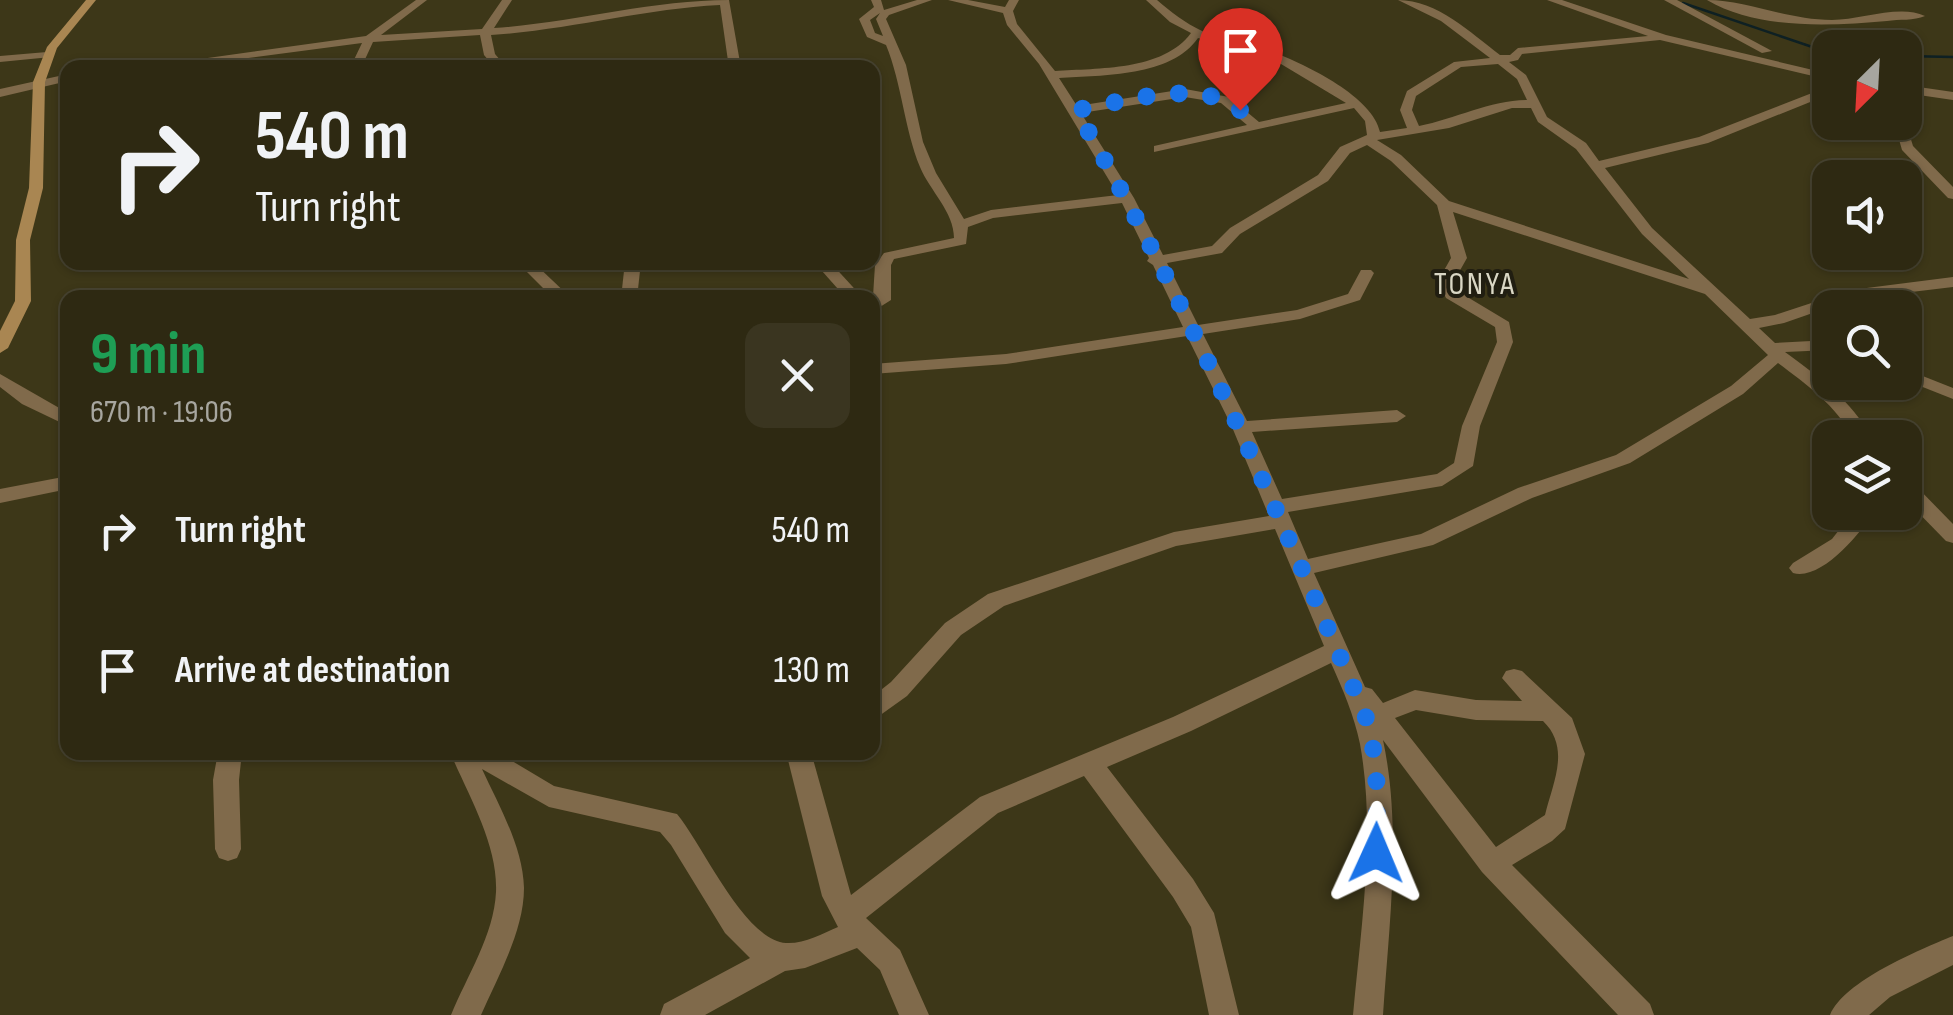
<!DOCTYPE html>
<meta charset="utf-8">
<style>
body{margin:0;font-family:"Sofia Sans Condensed",sans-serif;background:#3a3520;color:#f1f3f6;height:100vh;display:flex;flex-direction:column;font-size:38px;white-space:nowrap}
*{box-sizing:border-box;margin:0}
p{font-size:32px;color:#a7a69f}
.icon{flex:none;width:55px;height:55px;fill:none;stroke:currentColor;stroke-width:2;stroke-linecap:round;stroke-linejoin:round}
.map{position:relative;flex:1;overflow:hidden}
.sheet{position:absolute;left:60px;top:290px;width:820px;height:470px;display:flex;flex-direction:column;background:#2e2912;border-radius:20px;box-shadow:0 2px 8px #0004,0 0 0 2px #494532}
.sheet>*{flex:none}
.banner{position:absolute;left:60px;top:60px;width:820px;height:210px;border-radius:20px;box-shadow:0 2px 8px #0004,0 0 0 2px #494532;background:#2e2912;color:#f1f3f6;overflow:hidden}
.needle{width:65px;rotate:204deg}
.buttons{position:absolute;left:1812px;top:30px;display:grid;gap:20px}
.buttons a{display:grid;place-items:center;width:110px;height:110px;border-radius:20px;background:#2e2912;box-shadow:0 2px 8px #0004,0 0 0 2px #494532;font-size:50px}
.pin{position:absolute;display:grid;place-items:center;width:85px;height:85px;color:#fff;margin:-102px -42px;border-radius:50% 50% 50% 0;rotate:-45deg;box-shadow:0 0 10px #0007}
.pin .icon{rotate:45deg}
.me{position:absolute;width:110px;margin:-55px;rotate:1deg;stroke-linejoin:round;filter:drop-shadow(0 0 8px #0008)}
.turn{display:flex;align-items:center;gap:35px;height:210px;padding:0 30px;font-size:45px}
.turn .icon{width:130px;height:130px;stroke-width:2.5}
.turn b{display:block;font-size:70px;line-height:85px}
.round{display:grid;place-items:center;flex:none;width:105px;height:105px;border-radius:20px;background:#3a3520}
.overview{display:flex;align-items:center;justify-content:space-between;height:170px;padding:0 30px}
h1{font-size:60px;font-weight:700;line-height:75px;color:#1e9e55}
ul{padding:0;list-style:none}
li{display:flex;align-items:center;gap:30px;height:140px;padding:0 30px}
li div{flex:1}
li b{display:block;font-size:38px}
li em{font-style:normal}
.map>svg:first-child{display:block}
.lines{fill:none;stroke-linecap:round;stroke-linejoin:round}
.stream{stroke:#0e2023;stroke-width:2.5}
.street{fill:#806a4b;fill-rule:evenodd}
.secondary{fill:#a98652;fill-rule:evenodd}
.route{stroke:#1a73e8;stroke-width:18;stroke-dasharray:0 32.4}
.labels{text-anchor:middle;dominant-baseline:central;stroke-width:8;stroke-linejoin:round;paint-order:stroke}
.far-quarter-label{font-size:32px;letter-spacing:2.5px;fill:#dad7c5;stroke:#211e11}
</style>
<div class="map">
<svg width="1953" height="1015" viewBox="0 0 1953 1015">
<rect width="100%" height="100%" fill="#3d3718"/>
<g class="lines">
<g class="stream">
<polyline points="1683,3 1830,53"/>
<polyline points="1905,56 1953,57"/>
</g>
<g class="street">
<path d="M416,0H427L381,35L482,29L502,0H512L494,28C572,23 650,0 729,0L741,68H729L720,5C643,9 568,30 491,35L495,54L507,68H495L484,55L480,35L373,42L361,68H350L362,43L172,68H136L366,36Z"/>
<path d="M871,0H881L884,10L917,0H932L889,15L886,19L906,65L923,142L936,173L964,219L991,210L1118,195L1039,64L1007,25L1003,13L948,0H968L1005,7L1009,0H1019L1013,11L1017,24L1055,71C1098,68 1163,71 1191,33L1170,22L1146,0H1157C1171,12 1185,23 1202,31C1217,39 1238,40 1255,46C1291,57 1372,93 1380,132L1407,128L1400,110L1407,91L1454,62L1490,58L1441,21L1398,0C1437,0 1471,33 1500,55H1510L1518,48L1648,36L1547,0H1562L1666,35L1830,74V80L1660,40L1522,54L1518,60L1509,62L1526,75L1547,117L1586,143L1599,161L1699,137L1830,86V94L1708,143L1605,168L1652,228L1750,319L1775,315L1851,290L1953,277V287L1853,299L1784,323L1759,328L1775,343L1830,340V350L1785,352C1820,378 1851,400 1872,438H1853C1836,405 1807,385 1778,363L1743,394L1630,463L1532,498L1433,545L1314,573L1365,687L1372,689L1383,703L1415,690L1476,700L1522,701L1502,678L1506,671L1514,669L1522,671L1572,718L1585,754L1565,829L1552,841L1512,865L1650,1004L1654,1015H1618L1482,872L1383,740C1402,829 1389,925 1383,1015H1353C1361,927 1376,832 1360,744C1354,715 1343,690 1331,663L1191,731L1107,767L1193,879L1214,913L1239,1015H1209L1191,927L1173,897L1084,776L998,813L866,918L900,950L929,1015H899L880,970L857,948L805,968L785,971L705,1015H660L664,1004L750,958L725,933L671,845L660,832L549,807L482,769C499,806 523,847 524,888C524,931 498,976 481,1015H451C467,976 494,935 496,892C498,844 468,795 450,752H497L554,786L677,814C703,845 744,940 786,943C804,944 822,934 838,927L822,896L786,752H811L851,895L980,797L1173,717L1324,646L1275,529L1176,546L1004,606L961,635L907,696L872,721V697L891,682L945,623L988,594L1174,532L1269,516L1232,427L1187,336L1006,364L872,374V364L1006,354L1183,327L1153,265L1147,261L1149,258L1122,203L993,218L968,227L966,244L894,259L891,265V300L872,312L875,265L884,253L954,238C954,212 930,191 920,167C904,128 902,84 886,45L867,37L859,19L874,7ZM880,13L876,19L883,36L875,33L870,20ZM1198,38L1281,64L1346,103L1259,122L1229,97L1185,89L1077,106L1059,78C1103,75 1171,77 1198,38ZM1498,64L1517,79L1527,100C1491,100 1455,119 1419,126L1412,110L1416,96L1461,67ZM1185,97L1221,103L1247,125L1154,146V152L1354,108L1365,121L1367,135L1340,147L1318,175L1230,228L1212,246L1163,255L1134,198L1081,113ZM1512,108H1531L1538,122L1576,149L1642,234L1689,279L1449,201L1401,155L1377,140L1449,128ZM1367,145L1391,161L1437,205L1451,258L1438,281L1446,298L1495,327L1497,342L1462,426L1454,463L1437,474L1282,499L1252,432L1397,422L1406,416L1397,410L1247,421L1203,334L1300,319L1360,300L1374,273L1371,270H1361L1348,294L1297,310L1198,325L1167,263L1222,253L1240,234L1328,181L1350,153ZM1453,212L1705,294L1768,355L1731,386L1616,455L1518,488L1421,534L1308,559L1288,512L1442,486L1473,466L1480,426L1513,342L1509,322L1459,292L1454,281L1467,258ZM1416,710L1476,720L1543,721C1571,748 1553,782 1545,815L1496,847L1395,718Z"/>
<polygon points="1664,0 1677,0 1772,51 1762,53"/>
<path d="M1707,0C1746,0 1787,20 1832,20C1860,20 1900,4 1925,16C1914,21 1899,19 1887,21C1830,26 1758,30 1707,0Z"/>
<polygon points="47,52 51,53 51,57 0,62 0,56"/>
<polygon points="68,74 68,81 0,97 0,89"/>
<polygon points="1905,85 1953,92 1953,100 1905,93"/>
<polygon points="1905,120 1913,146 1953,187 1953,199 1948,198 1902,150 1894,122"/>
<polygon points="517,262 533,262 571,298 553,298"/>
<polygon points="625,262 641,262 637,298 621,298"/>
<polygon points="814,262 830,262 863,298 846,298"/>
<polygon points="1905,369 1953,388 1953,399 1905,380"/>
<polygon points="0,374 68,413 68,426 22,404 0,387"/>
<polygon points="68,476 68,489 0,503 0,489"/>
<polygon points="1905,480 1912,482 1953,524 1953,543 1946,541 1905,499"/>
<path d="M1853,512H1874C1860,534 1821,581 1793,573L1789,568L1793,563L1832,539Z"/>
<polygon points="218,752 242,752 239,780 241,849 237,858 228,861 219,858 215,849 213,780"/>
<path d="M1953,936V965L1890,997L1869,1015H1830C1844,981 1919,950 1953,936Z"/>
</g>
<polygon class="secondary" points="86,0 96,0 57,48 45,82 43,188 30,240 31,301 8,348 0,353 0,331 15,301 16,240 29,188 33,82 47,47"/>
</g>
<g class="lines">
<path class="route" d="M1240,110C1201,77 1123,102 1076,110C1188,302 1276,508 1364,712C1380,757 1377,805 1376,853"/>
</g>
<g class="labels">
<g class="far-quarter-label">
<text x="1475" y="284">TONYA</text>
</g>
</g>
</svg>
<div class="buttons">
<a><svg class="needle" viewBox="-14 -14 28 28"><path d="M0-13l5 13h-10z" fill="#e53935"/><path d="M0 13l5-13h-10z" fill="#a7a69f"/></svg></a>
<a><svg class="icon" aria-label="sound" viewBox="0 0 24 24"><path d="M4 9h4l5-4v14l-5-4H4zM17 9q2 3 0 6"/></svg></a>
<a><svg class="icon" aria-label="search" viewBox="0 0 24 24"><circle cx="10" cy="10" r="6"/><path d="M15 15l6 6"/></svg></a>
<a><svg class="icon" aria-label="layers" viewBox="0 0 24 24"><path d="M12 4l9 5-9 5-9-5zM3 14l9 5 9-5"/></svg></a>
</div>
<div class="pin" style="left:1240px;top:110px;background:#d93025"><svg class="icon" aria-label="arrive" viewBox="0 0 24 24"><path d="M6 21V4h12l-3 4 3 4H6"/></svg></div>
<svg class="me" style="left:1376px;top:853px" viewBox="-20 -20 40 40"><path d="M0-17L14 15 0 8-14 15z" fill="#1a73e8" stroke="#fff" stroke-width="4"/></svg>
<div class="banner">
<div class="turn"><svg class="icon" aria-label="right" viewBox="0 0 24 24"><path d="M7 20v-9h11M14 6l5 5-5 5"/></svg><div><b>540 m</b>Turn right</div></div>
</div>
<section class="sheet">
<div class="overview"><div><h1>9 min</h1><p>670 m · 19:06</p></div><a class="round"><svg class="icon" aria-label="close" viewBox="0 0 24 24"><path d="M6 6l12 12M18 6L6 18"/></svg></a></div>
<ul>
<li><svg class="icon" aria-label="right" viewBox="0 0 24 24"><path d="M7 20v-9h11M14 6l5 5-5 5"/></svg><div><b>Turn right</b></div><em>540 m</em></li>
<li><svg class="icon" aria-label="arrive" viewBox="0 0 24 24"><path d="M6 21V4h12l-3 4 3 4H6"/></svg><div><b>Arrive at destination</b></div><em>130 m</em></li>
</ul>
</section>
</div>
